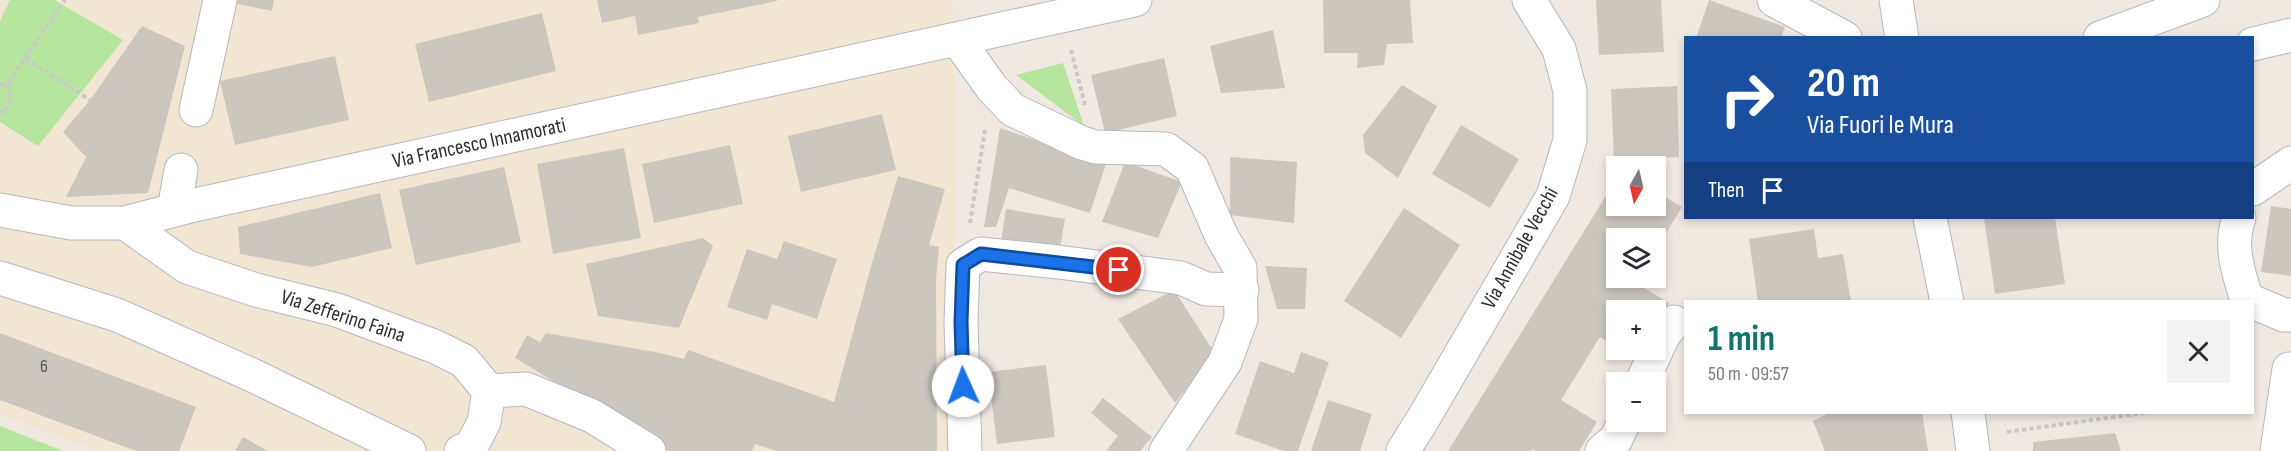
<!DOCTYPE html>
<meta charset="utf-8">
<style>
body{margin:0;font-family:"Sofia Sans Condensed",sans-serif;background:#f2f2f3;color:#2b2b33;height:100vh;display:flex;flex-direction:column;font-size:22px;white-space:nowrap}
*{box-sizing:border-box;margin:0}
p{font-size:20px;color:#7c7c81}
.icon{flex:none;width:33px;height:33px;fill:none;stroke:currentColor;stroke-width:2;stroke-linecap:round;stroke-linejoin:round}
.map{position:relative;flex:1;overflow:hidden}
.details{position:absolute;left:1684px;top:300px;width:570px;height:114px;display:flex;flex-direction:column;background:#fff;border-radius:0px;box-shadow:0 3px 9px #0003}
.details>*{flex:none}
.top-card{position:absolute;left:1684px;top:36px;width:570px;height:183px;border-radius:0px;box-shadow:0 3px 9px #0003;background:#1a4fa0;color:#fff;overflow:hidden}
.needle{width:39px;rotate:188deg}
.controls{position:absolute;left:1606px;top:156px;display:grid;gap:12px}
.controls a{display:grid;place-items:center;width:60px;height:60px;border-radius:0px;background:#fff;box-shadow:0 3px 9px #0003;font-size:30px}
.pin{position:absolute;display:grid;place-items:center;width:51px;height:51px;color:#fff;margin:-26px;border:3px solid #fff;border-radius:50%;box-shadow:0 2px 6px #0007}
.me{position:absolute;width:66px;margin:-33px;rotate:358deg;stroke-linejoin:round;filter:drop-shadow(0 0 4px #0008)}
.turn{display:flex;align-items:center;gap:21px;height:126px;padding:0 24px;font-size:27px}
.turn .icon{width:78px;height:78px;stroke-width:2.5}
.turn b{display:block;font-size:42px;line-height:51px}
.then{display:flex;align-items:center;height:57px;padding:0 24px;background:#0003;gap:12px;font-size:22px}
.round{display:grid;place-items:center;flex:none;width:63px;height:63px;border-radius:0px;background:#f2f2f3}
.summary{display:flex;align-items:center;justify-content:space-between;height:102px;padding:0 24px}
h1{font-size:36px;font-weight:700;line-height:45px;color:#0f766e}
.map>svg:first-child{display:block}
.education{fill:#f0e6d1}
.green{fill:#b6e59e}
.building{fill:#cbc7bf}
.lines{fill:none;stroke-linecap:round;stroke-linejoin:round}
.minor-casing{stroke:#b4b7c1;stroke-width:35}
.path{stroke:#c9c9c9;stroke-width:4;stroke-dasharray:4.5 3;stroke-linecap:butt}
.minor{stroke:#fff;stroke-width:33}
.route-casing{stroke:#114b97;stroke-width:15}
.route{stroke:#1a73e8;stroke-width:10}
.labels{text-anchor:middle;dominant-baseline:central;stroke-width:4.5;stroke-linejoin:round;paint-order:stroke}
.number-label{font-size:18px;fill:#555452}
.street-label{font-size:21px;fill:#2e2e2e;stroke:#fff}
</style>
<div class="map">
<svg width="2291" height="451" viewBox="0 0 2291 451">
<rect width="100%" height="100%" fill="#efe9e1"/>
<polygon class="education" points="0,0 952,0 955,34 955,274 948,451 98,451 0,414"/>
<g class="green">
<polygon points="10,0 54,0 123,40 38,146 0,122 0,21"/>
<polygon points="1063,63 1084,126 1016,75"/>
<polygon points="0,426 63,451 0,451"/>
</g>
<g class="building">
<polygon points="233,0 274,0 272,11 233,3"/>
<polygon points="597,0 777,0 777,1 698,17 699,23 638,35 635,16 602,23"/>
<polygon points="1323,0 1410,0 1413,43 1387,44 1384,65 1357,68 1358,53 1324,53"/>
<polygon points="1596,0 1661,0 1664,52 1599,55"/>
<polygon points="1709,0 1785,27 1781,38 1696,38"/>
<polygon points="542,13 556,71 429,102 415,44"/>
<polygon points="142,26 185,46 148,193 66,197 86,157 63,132 90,100"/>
<polygon points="1273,30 1285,88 1221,93 1210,46"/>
<polygon points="335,56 349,120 235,145 220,81"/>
<polygon points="1164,58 1177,116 1105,133 1091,75"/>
<polygon points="1402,85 1437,106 1398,178 1365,153 1363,135"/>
<polygon points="1677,86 1679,157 1614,160 1611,89"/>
<polygon points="882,114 896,170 801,192 788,136"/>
<polygon points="1461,125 1519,159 1490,208 1432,174"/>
<polygon points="1000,128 1106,164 1090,213 1009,188 996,227 984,227"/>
<polygon points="730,145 743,204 654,223 642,164"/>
<polygon points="624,148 641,238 553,254 537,164"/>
<polygon points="1230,157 1297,162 1294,223 1230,215"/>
<polygon points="1125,162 1182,182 1158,238 1102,222"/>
<polygon points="504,167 521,242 416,265 399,190"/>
<polygon points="898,176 945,189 929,245 939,247 936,279 937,451 776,451 755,444 752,451 669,451 515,358 527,335 540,342 546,333 660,353 684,359 688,350 834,402 872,263"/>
<polygon points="1617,178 1617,206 1656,206 1656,192 1682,207 1656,250 1656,238 1617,238 1617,278 1639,278 1636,283 1669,303 1656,324 1656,310 1617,310 1617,347 1600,337 1561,400 1597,422 1579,451 1536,451 1532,449 1531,451 1448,451"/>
<polygon points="380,193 392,248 312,267 240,254 238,227"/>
<polygon points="2271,206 2291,209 2291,276 2261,272"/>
<polygon points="1404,208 1460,245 1401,338 1344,301"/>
<polygon points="1006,209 1065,219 1058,259 1000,249"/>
<polygon points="1984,218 2055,218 2065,284 1995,294"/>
<polygon points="1814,229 1818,258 1843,254 1851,302 1758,302 1749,239"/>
<polygon points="703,238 713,246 679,328 598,316 586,264"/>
<polygon points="784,241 837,259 817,319 772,304 767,320 727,307 747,249 777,259"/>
<polygon points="1265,266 1307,268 1305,309 1277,309"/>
<polygon points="1174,290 1214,352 1175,403 1118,319"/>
<polygon points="0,333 196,407 179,451 136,451 0,400"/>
<polygon points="1301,352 1329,362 1298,451 1284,451 1235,434 1260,361 1294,373"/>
<polygon points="1046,365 1055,437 997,444 988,372"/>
<polygon points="1103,398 1152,437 1140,451 1106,451 1118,436 1091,413"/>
<polygon points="1328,400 1372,414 1360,451 1311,451"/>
<polygon points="1831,412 1922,412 1928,451 1825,451 1813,421"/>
<polygon points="2115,433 2121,451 2033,451 2033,442"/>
<polygon points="243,437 268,451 235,451"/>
</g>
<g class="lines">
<g class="minor-casing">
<g id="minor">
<polyline points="1774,0 1845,38"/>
<polyline points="1896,0 1902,38"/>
<polyline points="2100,38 2203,0"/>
<polyline points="957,39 992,88 1013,110 1082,143 1095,147 1166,149 1192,168 1221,235 1240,268 1241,319 1225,362 1166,451"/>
<polyline points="2253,44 2291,35"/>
<polyline points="196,110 220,0"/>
<polyline points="2253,189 2291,163"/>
<polyline points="0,210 71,223 125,223 190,206 1135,0"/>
<polyline points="174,210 181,170"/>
<polyline points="1930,218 1947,302"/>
<path d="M2239,218C2229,245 2238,272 2247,300L2251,302"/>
<polyline points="125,223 187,267 256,290 337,310 436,347 464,361 489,391 484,422 471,447 461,451"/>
<polyline points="0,278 117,315 252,375 409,451"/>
<polyline points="2253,302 2284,315 2291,315"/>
<polyline points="1642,382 1663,336 1674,322"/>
<polyline points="489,391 526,389 592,416 649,451"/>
<polyline points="1968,412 1973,451"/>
<polyline points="965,451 961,322 963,265 981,254 1058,262 1181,278 1206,289 1242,290"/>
<polyline points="1403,451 1423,419 1553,196 1570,140 1570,91 1559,49 1529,0"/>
<polyline points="1602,451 1616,439 1624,422"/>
<polyline points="2277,451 2289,369 2291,369"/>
</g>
</g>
<g class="path">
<polyline points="1071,50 1085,105"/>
<polyline points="25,58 65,0"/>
<polyline points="0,85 8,84"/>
<polyline points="0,111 4,113 11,101 8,84 25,58 90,100"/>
<polyline points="970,223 985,130"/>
<polyline points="2007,432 2150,412"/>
</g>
<use href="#minor" class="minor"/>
</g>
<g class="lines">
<g class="route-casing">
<polyline id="route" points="963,386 961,322 963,265 981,254 1119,270"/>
</g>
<use href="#route" class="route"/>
</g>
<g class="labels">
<g class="number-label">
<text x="44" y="366">6</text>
</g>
<g class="street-label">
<text transform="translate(479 143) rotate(-12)">Via Francesco Innamorati</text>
<text transform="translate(1520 248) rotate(-61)">Via Annibale Vecchi</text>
<text transform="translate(343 316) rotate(18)">Via Zefferino Faina</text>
</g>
</g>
</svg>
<div class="controls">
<a><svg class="needle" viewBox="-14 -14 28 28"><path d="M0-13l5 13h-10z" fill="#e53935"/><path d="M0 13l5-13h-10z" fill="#7c7c81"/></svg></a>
<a><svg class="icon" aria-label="layers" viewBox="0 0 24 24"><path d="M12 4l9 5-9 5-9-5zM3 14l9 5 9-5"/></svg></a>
<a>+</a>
<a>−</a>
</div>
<div class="pin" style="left:1119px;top:270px;background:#d93025"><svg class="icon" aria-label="arrive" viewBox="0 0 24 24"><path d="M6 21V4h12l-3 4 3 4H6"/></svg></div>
<svg class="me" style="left:963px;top:386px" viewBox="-20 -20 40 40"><circle r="19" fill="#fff"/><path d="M0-13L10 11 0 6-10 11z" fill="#1a73e8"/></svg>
<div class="top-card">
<div class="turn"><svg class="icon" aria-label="right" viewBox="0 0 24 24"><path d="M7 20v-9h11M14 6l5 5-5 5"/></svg><div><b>20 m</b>Via Fuori le Mura</div></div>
<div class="then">Then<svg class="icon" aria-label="arrive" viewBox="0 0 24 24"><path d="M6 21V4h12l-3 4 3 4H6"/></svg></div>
</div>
<section class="details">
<div class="summary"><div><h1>1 min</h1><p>50 m · 09:57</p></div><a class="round"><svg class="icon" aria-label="close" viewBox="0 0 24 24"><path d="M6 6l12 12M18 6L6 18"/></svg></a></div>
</section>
</div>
